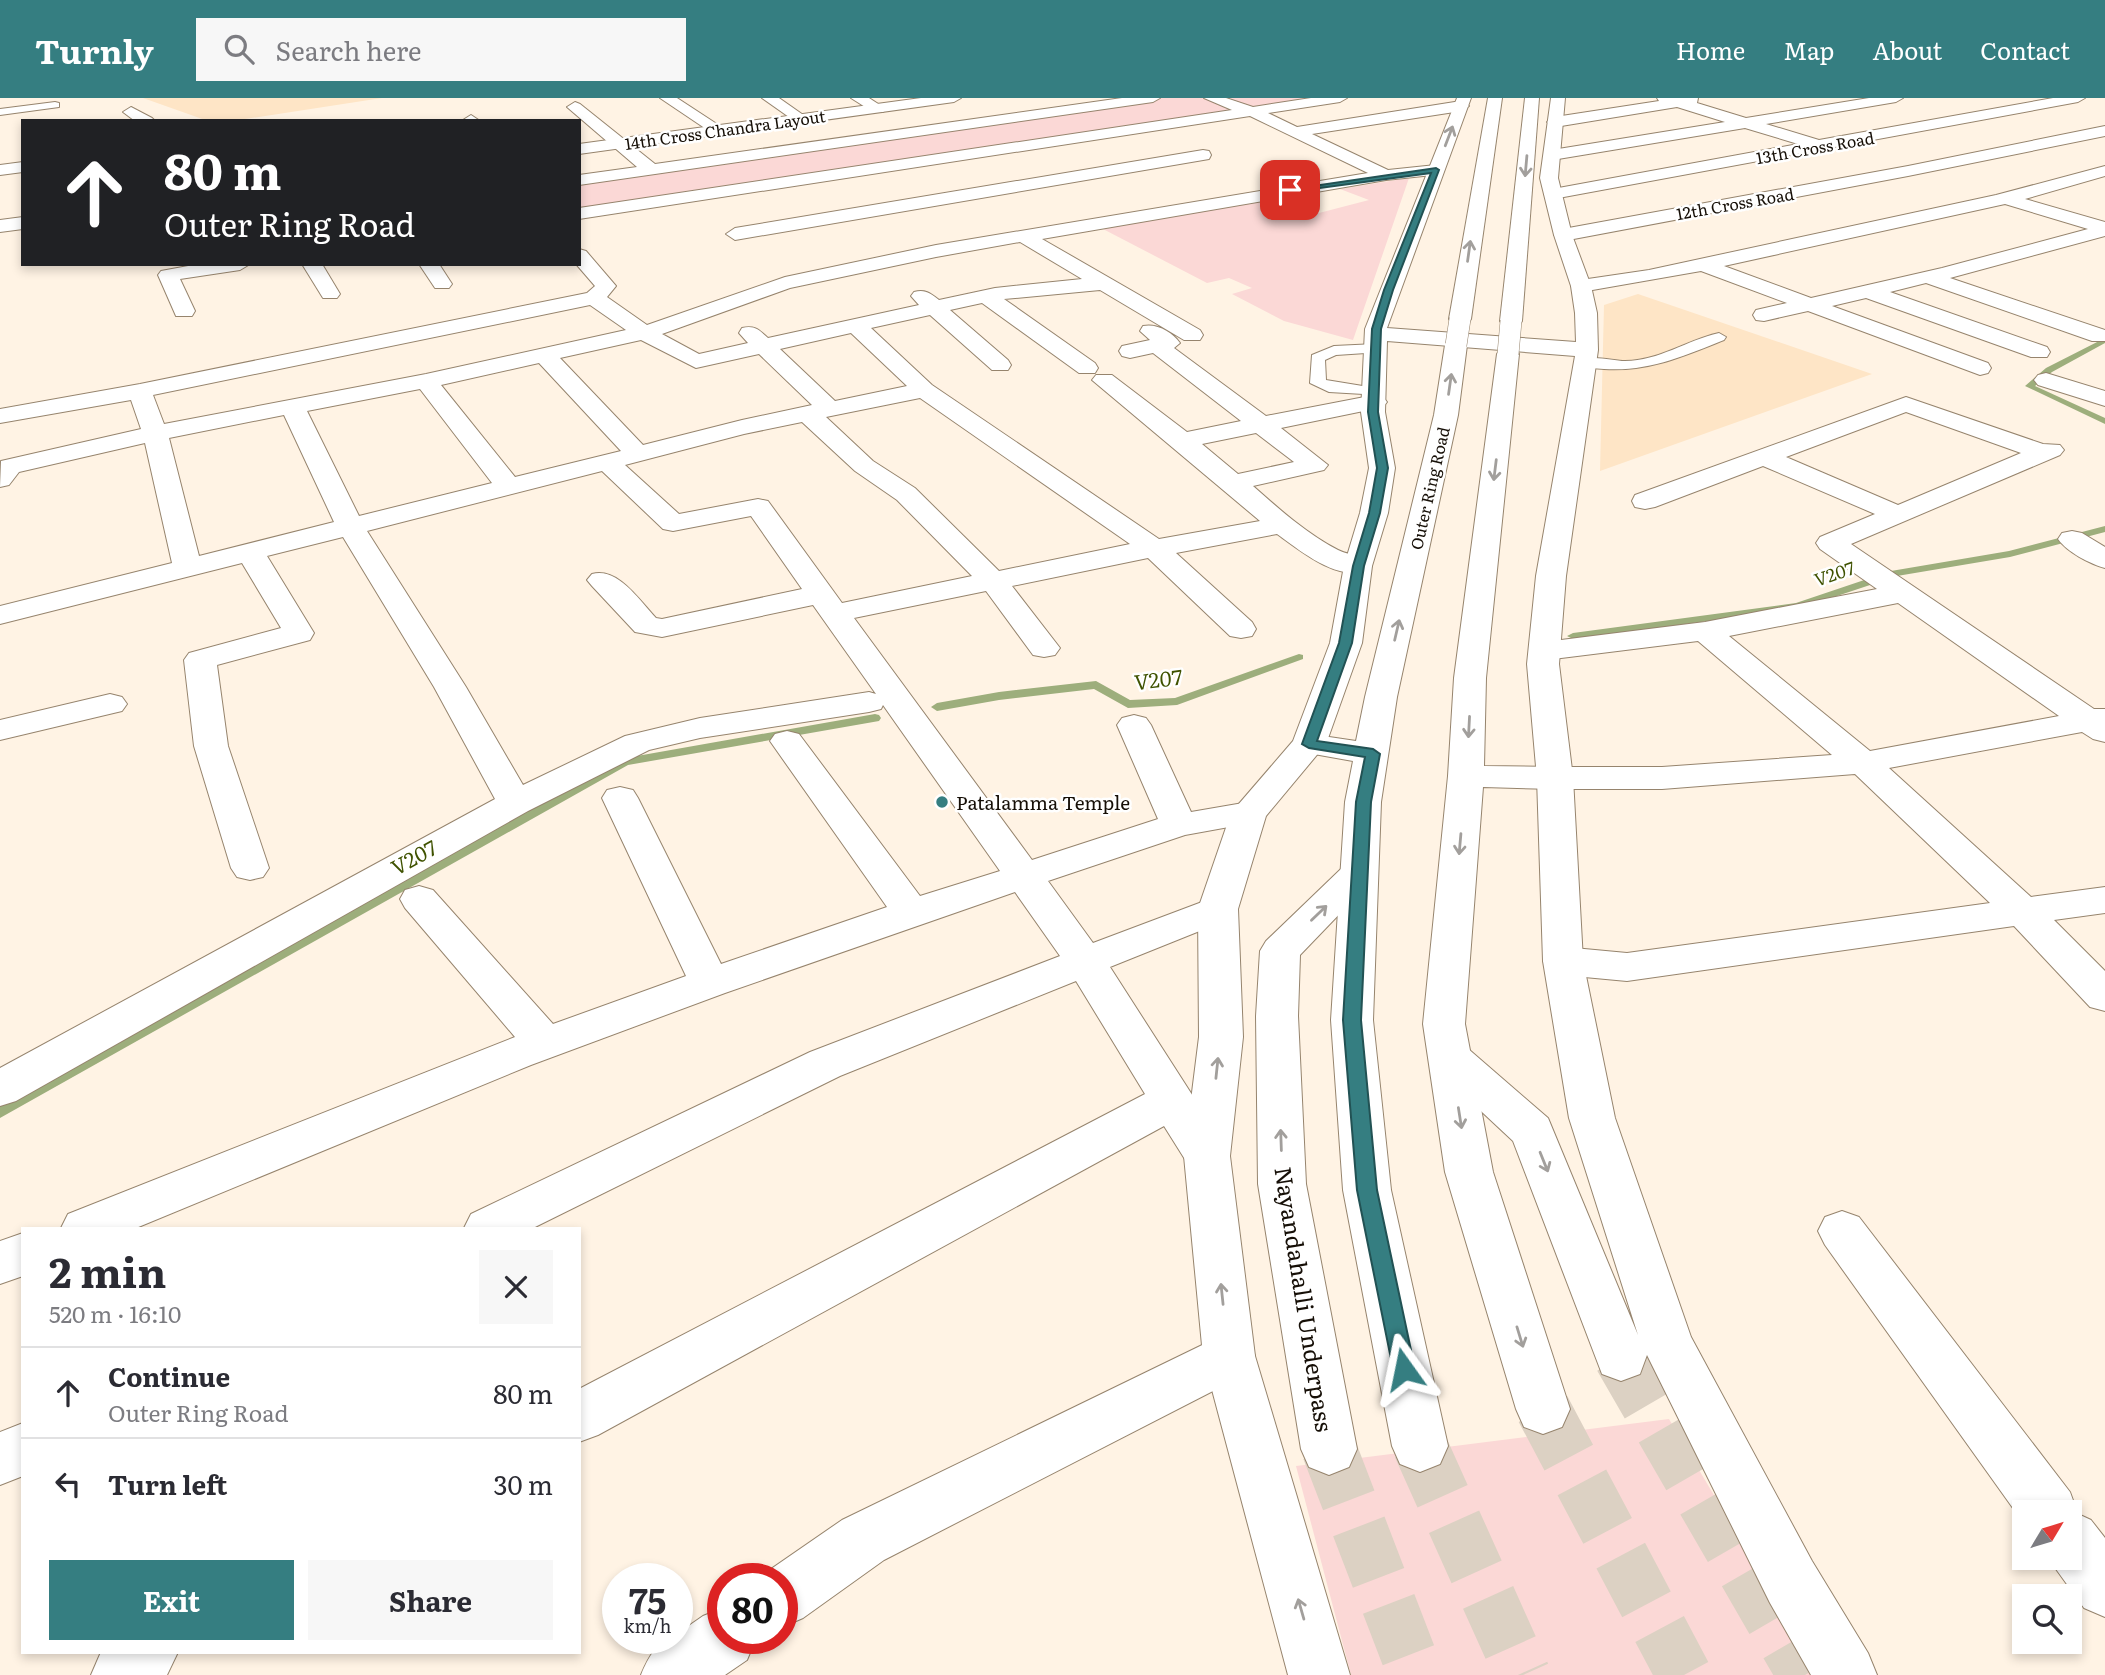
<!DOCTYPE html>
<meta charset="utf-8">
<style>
body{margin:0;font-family:Literata,serif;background:#f7f7f7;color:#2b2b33;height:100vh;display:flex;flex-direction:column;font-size:26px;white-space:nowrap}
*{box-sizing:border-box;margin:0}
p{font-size:23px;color:#7c7c81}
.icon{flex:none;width:38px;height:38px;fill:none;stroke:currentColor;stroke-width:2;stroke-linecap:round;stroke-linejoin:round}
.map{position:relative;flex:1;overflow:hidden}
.details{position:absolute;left:21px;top:1129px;width:560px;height:427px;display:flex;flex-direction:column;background:#fff;border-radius:0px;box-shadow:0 4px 10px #0003}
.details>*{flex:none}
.guide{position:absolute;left:21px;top:21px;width:560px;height:147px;border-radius:0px;box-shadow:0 4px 10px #0003;background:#202124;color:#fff;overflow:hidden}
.needle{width:46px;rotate:52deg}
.buttons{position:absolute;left:2012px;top:1402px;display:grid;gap:14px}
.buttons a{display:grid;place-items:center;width:70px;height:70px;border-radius:0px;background:#fff;box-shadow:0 4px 10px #0003;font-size:35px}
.speed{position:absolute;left:602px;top:1465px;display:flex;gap:14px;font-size:35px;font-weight:700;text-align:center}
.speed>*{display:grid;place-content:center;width:91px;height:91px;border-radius:50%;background:#fff;box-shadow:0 4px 10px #0003;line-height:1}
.speed small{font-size:18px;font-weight:400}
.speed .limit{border:10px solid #d22;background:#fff;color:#111}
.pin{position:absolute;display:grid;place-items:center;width:60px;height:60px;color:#fff;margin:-30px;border-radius:14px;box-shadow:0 4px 10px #0006}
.me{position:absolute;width:77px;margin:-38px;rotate:348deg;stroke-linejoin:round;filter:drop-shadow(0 0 5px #0008)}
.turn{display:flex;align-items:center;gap:24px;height:147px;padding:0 28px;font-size:32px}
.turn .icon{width:91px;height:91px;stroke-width:2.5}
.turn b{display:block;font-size:49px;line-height:60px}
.round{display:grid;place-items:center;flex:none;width:74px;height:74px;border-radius:0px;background:#f7f7f7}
.head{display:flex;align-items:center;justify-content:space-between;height:119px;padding:0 28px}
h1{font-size:42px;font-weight:700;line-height:52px}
.action{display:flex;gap:14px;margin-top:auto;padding:14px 28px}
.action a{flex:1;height:80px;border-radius:0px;background:#357e81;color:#fff;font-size:28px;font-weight:700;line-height:80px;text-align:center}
.action a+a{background:#f7f7f7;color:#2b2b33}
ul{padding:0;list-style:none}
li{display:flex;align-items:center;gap:21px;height:91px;padding:0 28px;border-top:2px solid #e1e1e2}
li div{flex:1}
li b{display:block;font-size:26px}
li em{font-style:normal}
header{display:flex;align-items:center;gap:42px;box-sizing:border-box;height:98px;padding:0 35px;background:#357e81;color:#fff}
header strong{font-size:33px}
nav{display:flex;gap:38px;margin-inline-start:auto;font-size:24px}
.search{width:490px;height:63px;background:#f7f7f7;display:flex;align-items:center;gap:18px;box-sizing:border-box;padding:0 24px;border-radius:0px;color:#7c7c81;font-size:26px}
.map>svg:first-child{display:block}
.built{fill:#fee5c6}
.green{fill:#fbd8d6}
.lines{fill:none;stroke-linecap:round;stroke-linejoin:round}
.stream{fill:#9dae7c;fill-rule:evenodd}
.secondary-tunnel{stroke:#dcd1c3;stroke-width:55;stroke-dasharray:55 28;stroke-linecap:butt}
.highway-tunnel{stroke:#dcd1c3;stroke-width:55;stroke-dasharray:55 28;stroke-linecap:butt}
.lane-casing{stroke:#96846d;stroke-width:2}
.street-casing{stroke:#96846d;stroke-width:2}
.secondary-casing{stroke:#96846d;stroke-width:2}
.highway-casing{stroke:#96846d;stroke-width:2}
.lane{fill:#fff;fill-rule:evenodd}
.street{fill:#fff;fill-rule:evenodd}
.secondary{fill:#fff;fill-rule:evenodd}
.highway{fill:#fff;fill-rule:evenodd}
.highway-bridge-casing{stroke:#96846d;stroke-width:22;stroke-linecap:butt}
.highway-bridge{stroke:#fff;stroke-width:21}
.oneway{stroke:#a29f9c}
.route{fill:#357e81;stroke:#225254;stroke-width:2}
.poi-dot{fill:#357e81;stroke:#fff;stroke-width:2.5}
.labels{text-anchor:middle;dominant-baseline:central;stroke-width:5;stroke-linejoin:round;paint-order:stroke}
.far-street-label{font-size:16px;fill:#160f07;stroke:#fff}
.far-water-label{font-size:18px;font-style:italic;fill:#3f5200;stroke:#fff}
.poi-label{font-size:19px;fill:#160f07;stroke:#fff;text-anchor:start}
.water-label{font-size:21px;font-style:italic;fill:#3f5200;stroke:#fff}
.near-street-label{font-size:23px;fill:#160f07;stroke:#fff}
</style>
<header>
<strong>Turnly</strong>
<div class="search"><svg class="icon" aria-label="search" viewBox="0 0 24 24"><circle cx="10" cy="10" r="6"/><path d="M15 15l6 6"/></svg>Search here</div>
<nav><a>Home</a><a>Map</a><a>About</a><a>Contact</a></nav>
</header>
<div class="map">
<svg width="2105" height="1577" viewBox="0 0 2105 1577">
<rect width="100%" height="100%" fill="#fff3e4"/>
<g class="built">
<polygon points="143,0 382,0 232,23 208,23"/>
<polygon points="1638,196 1872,276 1600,373 1604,207"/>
</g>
<g class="green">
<polygon points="1153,0 1340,0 579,116 579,82"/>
<polygon points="1409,80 1353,242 1284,223 1232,196 1252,190 1229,180 1207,185 1103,131 1279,100 1319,115 1369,102 1340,91"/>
<polygon points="1669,1321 1820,1577 1351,1577 1296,1368"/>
</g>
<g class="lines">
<g class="stream">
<polygon points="2105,240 2105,245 2052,274 2035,288 2105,320 2105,326 2025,288 2046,270"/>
<polygon points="2105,428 2105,434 2010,459 1897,478 1798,511 1573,541 1567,538 1573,535 1796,505 1891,473 2009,453"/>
<polygon points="1299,556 1303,557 1303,561 1177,607 1128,610 1094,591 999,602 937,613 931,609 937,605 999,594 1096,583 1130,602 1175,600"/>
<polygon points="875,616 879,617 881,620 879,623 628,667 0,1020 0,1006 233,874 620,661"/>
</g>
<g class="secondary-tunnel">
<polyline points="1621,1259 1805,1577"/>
<polyline points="1329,1351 1416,1577"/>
</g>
<g class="highway-tunnel">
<polyline points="1543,1311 1684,1577"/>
<polyline points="1420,1348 1523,1577"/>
</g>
<g class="lane-casing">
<g id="lane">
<polygon points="55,4 59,5 59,9 0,17 0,11"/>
<path d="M1719,235L1726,239L1724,242C1684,258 1648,274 1604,271C1595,270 1585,271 1578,265C1588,255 1612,263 1625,263C1659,263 1687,242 1719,235Z"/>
<polygon points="1376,246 1381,248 1384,251 1381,254 1336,257 1325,262 1326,282 1381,291 1383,294 1381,297 1329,294 1310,285 1312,257 1334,248"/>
</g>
</g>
<g class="street-casing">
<g id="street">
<polygon points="660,0 677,0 726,32 718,37 712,35"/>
<polygon points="762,0 779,0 809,21 806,24 796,24"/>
<polygon points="851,0 869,0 886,11 883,14 873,14"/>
<polygon points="1122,0 1160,0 1153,4 579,87 579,77 637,69 567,9 575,4 580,6 655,66"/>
<path d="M1204,0H1226L1253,9L1311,0H1347L1340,4L1268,15L1297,29L1461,3L1469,8L1461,13L1312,36L1388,72L1436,67L1442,68L1444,72L1442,76L1386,82L1042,141L1200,232L1203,237L1200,242H1184L1100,192L1004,201L1095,265L1098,270L1095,275H1079L982,205L950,212L1008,262L1011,267L1008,272H992L930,217L871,230L932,287L1159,441L1260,423L1092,282L1096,277H1112L1187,334L1241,323L1153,255L1130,260L1122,258L1119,253L1122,248L1150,242L1140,233L1143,228C1157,225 1172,234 1180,245L1174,250L1266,318L1375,297L1383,299L1387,304L1383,309L1281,330L1328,367L1324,372L1253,388C1279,411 1307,436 1338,452C1350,458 1365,457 1372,468L1368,474C1335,482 1302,454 1277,436L1176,455L1252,524L1256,531L1252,538L1241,540L1230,538L1148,460L1012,488L1060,550L1055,557L1044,559L1033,557L986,493L854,520L1032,762L1158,721L1117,627L1122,620L1134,617L1146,620L1151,627L1191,714L1249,704L1262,707L1267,715L1262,723L1185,737L1048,783L1093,845L1218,798L1232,802L1238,811L1232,820L1110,869L1223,1045L1230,1058L1223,1071L1207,1076L1191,1071L1164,1028L598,1337L579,1344V1291L1145,996L1076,883L840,978L533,1130H464L471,1116L810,954L1060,858L1015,794L725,895L531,967L136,1130H61L68,1116L515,939L405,810L400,801L405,792L419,788L433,792L553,926L686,878L602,700L607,692L620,689L633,692L638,700L721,866L887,809L770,643L775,636L787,633L799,636L920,798L1000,773L883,607L881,611L869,614L700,640L649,652L528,713L16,1003L0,1008V970L495,701L434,589L343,439L267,458L314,535L310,542L217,567L228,648L269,770L263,779L250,782L237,779L231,770L194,648L184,562L189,555L281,530L242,465L0,526V508L172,465L145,345L19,374L9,387L0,389L1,363L141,331L131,302L0,325V311L140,286L587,195L595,188L576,166H579V151L586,153L616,188L607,199L647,227L785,179L936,147L1368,75L1250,18L579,121V110L1232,12ZM1020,144L1082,181L995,190L939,202C930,195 925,191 914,194L911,198L919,207L768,240C759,232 755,227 742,230L739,235L748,245L699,256L662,236L790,190L936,159ZM590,207L626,232L426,276L164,326L153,297ZM851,235L907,288L835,303L780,251ZM641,242L696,270L759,256L812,307L742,322L643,347L560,260ZM539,265L621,353L515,379L441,287ZM420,291L492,385L359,418L307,313ZM920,300L1130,446L999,473L915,390L873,363L826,319ZM284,317L334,424L199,458L169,340ZM802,324L855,373L897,402L972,478L842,505L768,403L758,401L679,416L625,367L744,336ZM1256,335L1294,364L1238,376L1202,346ZM602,373L663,431L673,433L751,418L802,491L662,521L656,520C639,502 618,469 592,476L587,482L592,488L635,534L662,539L813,507L876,596L869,594L700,620L625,638L523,687L466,589L367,433Z"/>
<polygon points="1657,0 1698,0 1697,5 1746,20 1869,0 1903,0 1896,4 1766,26 1819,42 2053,0 2085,0 2078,4 1553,101 1547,100 1544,96 1547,92 1553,91 1798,46 1745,30 1552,62 1544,57 1552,52 1725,24 1677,9 1555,29 1547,24 1555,19 1659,3"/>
<polygon points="131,9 152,20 155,23 135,23 123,14"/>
<polygon points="471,17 480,23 463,22"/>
<polygon points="2105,28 2105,38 1908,78 1563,143 1554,137 1563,131 1908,68"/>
<polygon points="1203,52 1209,53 1211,57 1209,61 735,142 726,136 735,130"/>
<polygon points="23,64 23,74 0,77 0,67"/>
<path d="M2105,68V78L2025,101L2105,124V138L1950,180L2105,232V243H2092L1926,185L1890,194L2047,249L2050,254L2047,259H2031L1866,200L1832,208L1988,265L1991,270L1988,275L1980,277L1808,213L1764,223L1756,222L1753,217L1756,212L1787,205L1701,173L1581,194L1574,192L1571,188L1574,184L1581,182L1649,172L1996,97ZM2005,106L2088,131L1942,170L1811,200L1724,168Z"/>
<polygon points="199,166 250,166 240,172 180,181 195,213 192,218 176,218 158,177 161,173"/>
<polygon points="302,166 322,166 340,196 337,200 323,200"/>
<polygon points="419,166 439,166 452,186 449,190 435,190"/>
<polygon points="2046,275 2105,293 2105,308 2038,287 2034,282 2038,277"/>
<path d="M1906,299L2043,346L2060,347L2064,352L2060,357L1851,446L2094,611H2105V644L2093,641L2082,634L1889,670L2031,799L2105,789V815L2054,822L2105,873V913L2090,909L2014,828L1627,883L1563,877L1549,873L1543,863L1549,853L1563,849L1627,855L1990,805L1855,676L1662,691H1555L1543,687L1537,680L1543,673L1555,669H1662L1832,657L1698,543L1545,562L1534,560L1529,553L1534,546L1545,544L1705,524L1877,491L1820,451L1816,445L1820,439L1875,416L1763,368L1655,409L1645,411L1635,409L1632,403L1635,397ZM1906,314L2021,355L1898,407L1786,359ZM1898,505L2059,618L1870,653L1729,538Z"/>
<path d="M2072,433L2082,435L2105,449V470C2090,466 2067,454 2058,441L2062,435Z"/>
<polygon points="110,596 122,599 127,606 122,613 0,642 0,622"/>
<polygon points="1842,1113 1859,1119 2070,1394 2078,1416 2091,1422 2105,1440 2105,1519 2084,1510 2048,1460 2070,1460 2070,1414 2025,1414 2025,1427 1825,1147 1818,1133 1825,1119"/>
<polygon points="23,1135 23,1178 0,1186 0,1143"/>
<polygon points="1229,1234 1248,1241 1255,1258 1248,1275 884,1462 803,1520 782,1529 782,1480 760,1480 761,1478 842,1422"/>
<polygon points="23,1325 23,1378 0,1387 0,1334"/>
<path d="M723,1510V1540H756L747,1562L725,1577H641C648,1560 657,1542 677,1540V1536L703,1518Z"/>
<polygon points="101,1554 178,1554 167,1577 91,1577"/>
</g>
</g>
<g class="secondary-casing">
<g id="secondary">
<polygon points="921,0 961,0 954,4 579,56 579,46"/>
<polygon points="1457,0 1471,0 1387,230 1576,244 1575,215 1571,188 1554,137 1540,80 1551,0 1565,0 1558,80 1572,137 1591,188 1597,215 1598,252 1566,478 1559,566 1573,680 1583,863 1615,1020 1691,1239 1812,1463 1868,1555 1877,1577 1811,1577 1770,1505 1647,1257 1640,1276 1621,1283 1602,1276 1513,1043 1436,971 1429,960 1436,949 1451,944 1466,949 1548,1020 1638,1237 1569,1020 1543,863 1537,680 1527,566 1536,478 1575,258 1387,243 1385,314 1395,370 1388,415 1372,468 1362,545 1326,646 1266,718 1238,811 1243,939 1230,1058 1255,1258 1350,1577 1288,1577 1203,1258 1184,1058 1199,939 1198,811 1231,715 1293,643 1330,545 1344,468 1360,415 1369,370 1361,314 1365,231"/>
<polygon points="23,119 23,131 0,134 0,122"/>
<polygon points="1357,766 1371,769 1376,778 1300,857 1298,918 1306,1086 1357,1351 1349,1369 1329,1377 1309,1369 1301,1351 1258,1086 1256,918 1260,853 1266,843 1343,769"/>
</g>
</g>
<g class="highway-casing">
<g id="highway">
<polygon points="1488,0 1502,0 1471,221 1468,226 1452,226 1449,221"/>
<polygon points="1525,0 1539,0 1522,223 1519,228 1503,228 1500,223"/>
<polygon points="1456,240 1464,242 1467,247 1458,317 1397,599 1381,704 1373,922 1391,1092 1448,1348 1440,1366 1420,1374 1400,1366 1392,1348 1343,1092 1331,922 1345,704 1353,663 1297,653 1292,646 1297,639 1309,636 1356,643 1365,599 1434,317 1445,247 1448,242"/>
<polygon points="1508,249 1516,251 1519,256 1486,580 1484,668 1555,669 1567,673 1573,680 1567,687 1555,691 1483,689 1465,926 1493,1074 1570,1311 1562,1329 1543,1336 1524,1329 1516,1311 1445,1074 1423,926 1448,678 1454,580 1497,256 1500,251"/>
</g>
</g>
<use href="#lane" class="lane"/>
<use href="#street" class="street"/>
<use href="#secondary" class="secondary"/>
<use href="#highway" class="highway"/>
<g class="highway-bridge-casing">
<g id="highway-bridge">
<polyline points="1456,247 1460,221"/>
<polyline points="1508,256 1511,223"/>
</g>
</g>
<use href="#highway-bridge" class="highway-bridge"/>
</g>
<defs><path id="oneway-shaft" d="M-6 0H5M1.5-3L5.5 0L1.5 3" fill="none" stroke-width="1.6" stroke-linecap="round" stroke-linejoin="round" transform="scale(1.75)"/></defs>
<g class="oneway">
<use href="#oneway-shaft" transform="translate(1449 38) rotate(-69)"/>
<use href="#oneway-shaft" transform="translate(1526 68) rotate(95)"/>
<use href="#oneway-shaft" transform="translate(1469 153) rotate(-82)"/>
<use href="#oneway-shaft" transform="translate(1450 286) rotate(-82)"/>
<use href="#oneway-shaft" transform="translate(1495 372) rotate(97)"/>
<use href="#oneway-shaft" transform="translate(1397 532) rotate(-77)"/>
<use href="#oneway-shaft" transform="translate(1469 629) rotate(93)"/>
<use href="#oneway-shaft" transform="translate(1460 746) rotate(95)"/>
<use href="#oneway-shaft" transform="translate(1319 815) rotate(-44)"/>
<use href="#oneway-shaft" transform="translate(1217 970) rotate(-84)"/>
<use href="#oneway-shaft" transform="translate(1460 1020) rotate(81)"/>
<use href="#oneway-shaft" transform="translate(1281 1042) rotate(-92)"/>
<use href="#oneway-shaft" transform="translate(1544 1064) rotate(68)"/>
<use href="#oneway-shaft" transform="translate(1222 1196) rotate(-96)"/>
<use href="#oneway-shaft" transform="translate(1520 1239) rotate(73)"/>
<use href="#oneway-shaft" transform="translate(1301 1511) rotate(-106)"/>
</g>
<polygon class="route" points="1436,70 1439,72 1393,192 1381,231 1378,314 1388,370 1380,415 1364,468 1352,545 1317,643 1373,651 1380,656 1371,704 1361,922 1377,1092 1415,1271 1412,1278 1404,1281 1397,1278 1393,1271 1357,1092 1343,922 1356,704 1365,659 1309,650 1302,646 1339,545 1353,468 1369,415 1377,370 1368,314 1372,231 1384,192 1431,75 1290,94 1286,92"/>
<circle class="poi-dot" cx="942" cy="704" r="7"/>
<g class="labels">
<g class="far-street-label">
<text transform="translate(725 31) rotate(-8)">14th Cross Chandra Layout</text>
<text transform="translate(1815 49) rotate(-10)">13th Cross Road</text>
<text transform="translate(1735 105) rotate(-10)">12th Cross Road</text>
<text transform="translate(1429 390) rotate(-77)">Outer Ring Road</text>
</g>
<g class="far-water-label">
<text transform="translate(1834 475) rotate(-19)">V207</text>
</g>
<g class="poi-label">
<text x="956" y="704">Patalamma Temple</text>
</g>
<g class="water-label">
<text transform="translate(1158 580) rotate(-7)">V207</text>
<text transform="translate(413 758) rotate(-29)">V207</text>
</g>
<g class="near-street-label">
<text transform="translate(1305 1201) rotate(81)">Nayandahalli Underpass</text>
</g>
</g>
</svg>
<div class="buttons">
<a><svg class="needle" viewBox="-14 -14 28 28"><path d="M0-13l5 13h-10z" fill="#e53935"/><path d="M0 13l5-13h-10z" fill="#7c7c81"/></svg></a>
<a><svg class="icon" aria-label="search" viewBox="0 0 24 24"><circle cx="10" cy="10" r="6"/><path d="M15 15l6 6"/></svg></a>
</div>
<div class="speed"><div>75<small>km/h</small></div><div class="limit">80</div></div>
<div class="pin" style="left:1290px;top:92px;background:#d93025"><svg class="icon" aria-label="arrive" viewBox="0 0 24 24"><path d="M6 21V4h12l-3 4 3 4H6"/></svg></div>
<svg class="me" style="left:1404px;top:1271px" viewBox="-20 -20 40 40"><path d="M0-17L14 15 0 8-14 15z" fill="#357e81" stroke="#fff" stroke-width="4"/></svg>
<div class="guide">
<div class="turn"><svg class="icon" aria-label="ahead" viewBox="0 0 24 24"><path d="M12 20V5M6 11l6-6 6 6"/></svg><div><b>80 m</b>Outer Ring Road</div></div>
</div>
<section class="details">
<div class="head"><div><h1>2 min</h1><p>520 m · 16:10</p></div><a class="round"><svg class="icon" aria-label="close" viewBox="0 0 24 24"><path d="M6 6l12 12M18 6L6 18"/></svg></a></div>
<ul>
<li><svg class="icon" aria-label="ahead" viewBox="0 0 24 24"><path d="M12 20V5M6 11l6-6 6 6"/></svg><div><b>Continue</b><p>Outer Ring Road</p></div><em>80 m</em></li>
<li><svg class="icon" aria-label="left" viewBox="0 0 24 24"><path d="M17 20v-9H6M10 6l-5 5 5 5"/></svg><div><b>Turn left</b></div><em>30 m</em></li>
</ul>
<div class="action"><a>Exit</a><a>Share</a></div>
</section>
</div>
